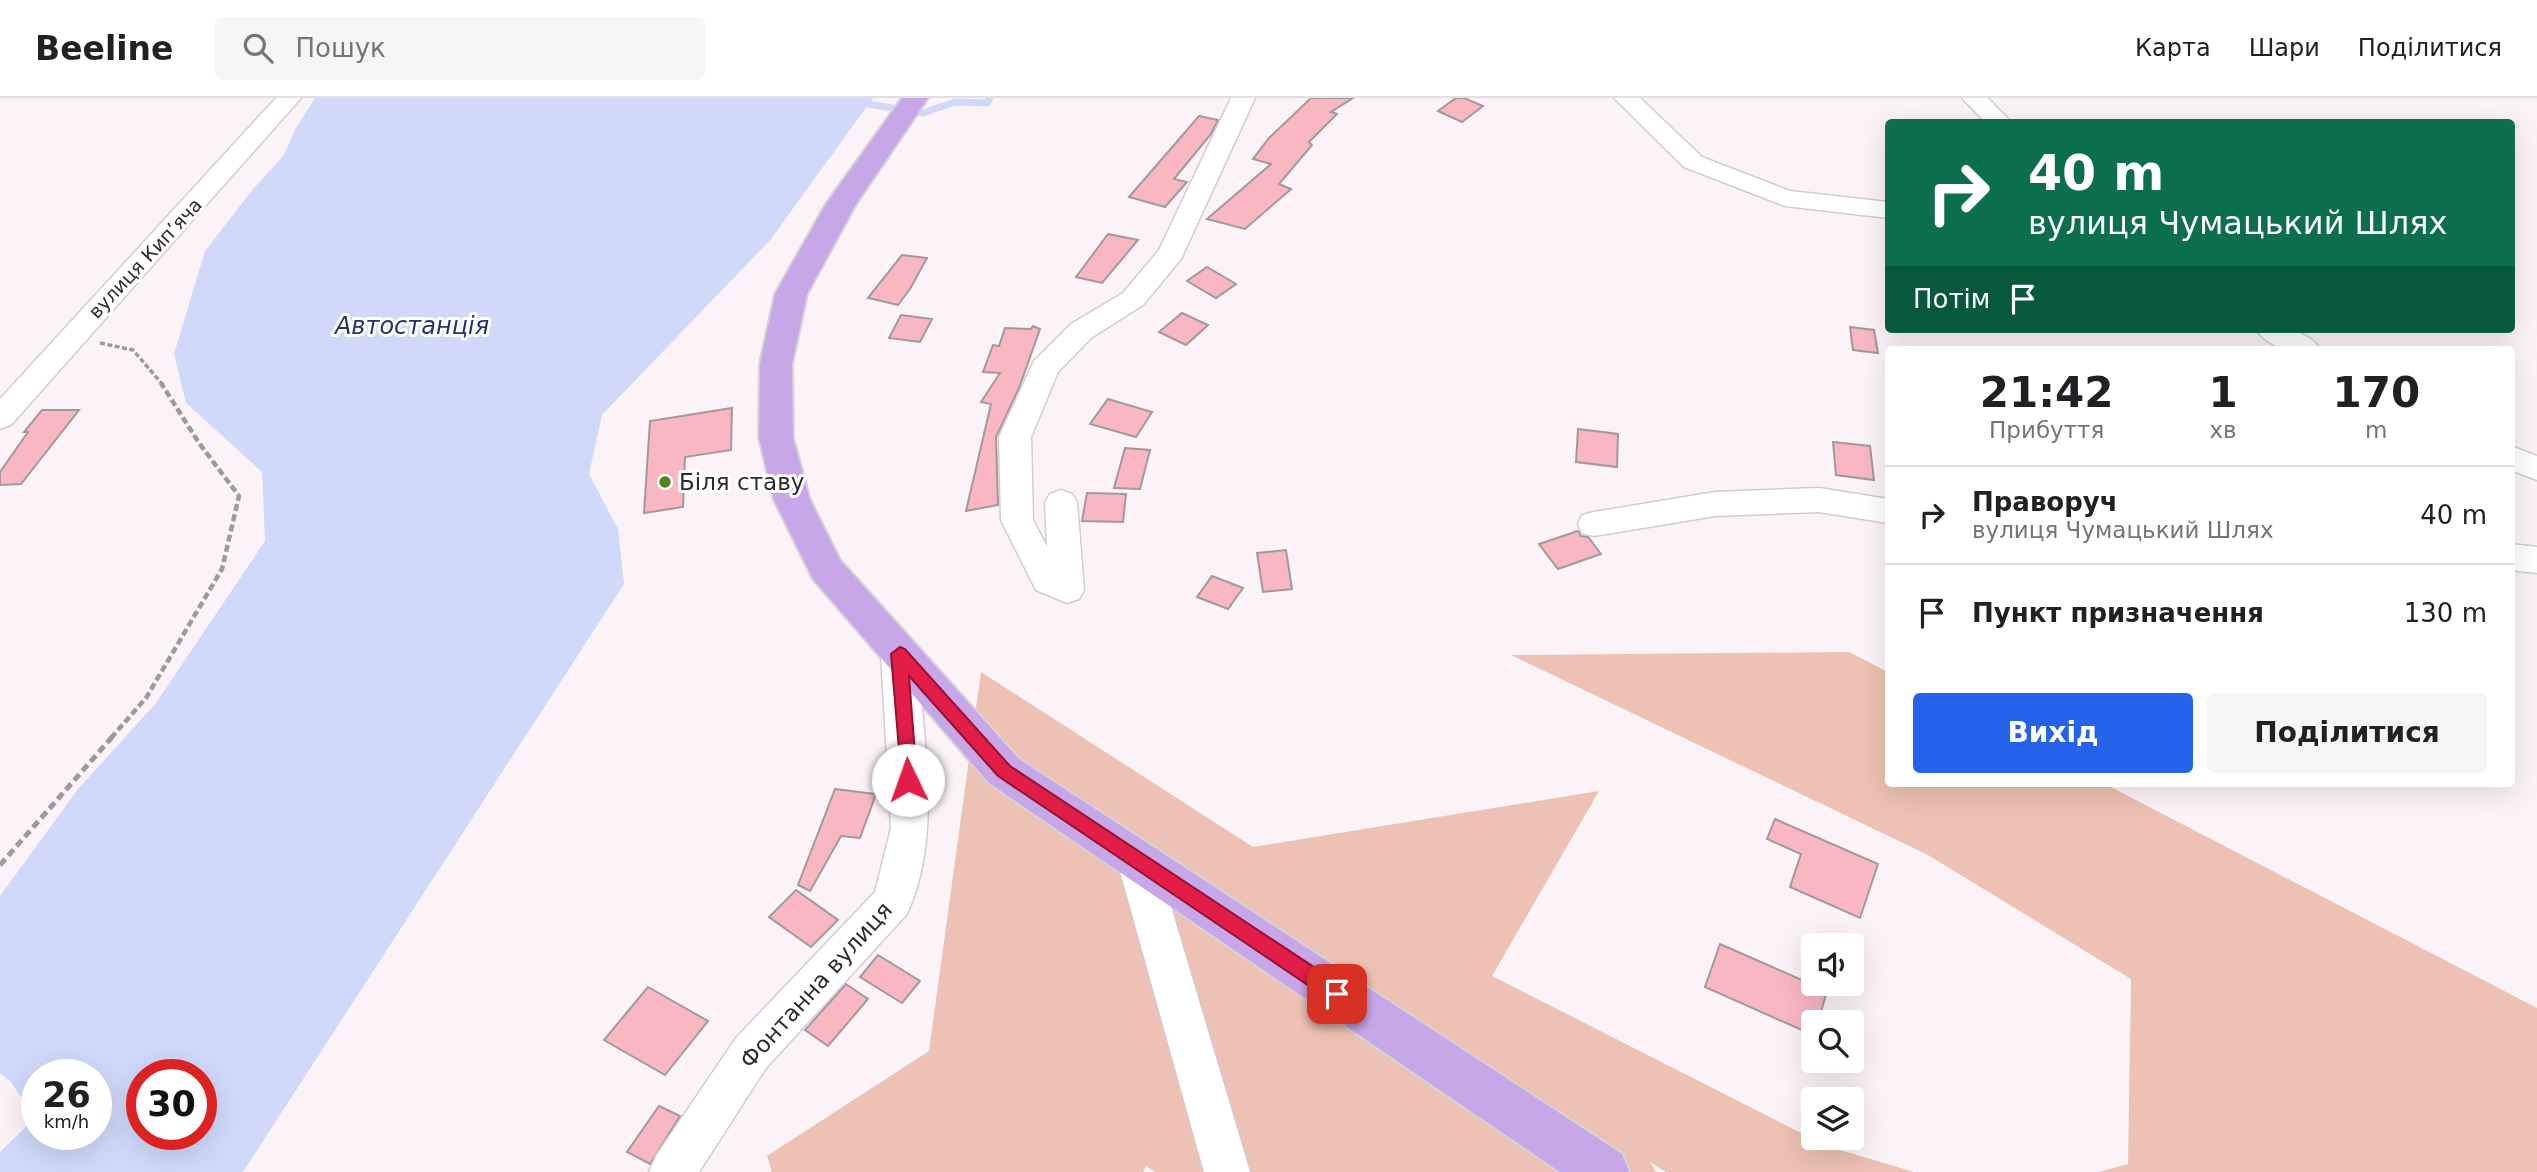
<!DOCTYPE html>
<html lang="uk">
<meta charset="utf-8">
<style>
body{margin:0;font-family:"DejaVu Sans",sans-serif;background:#f6f6f6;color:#202124;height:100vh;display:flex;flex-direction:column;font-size:26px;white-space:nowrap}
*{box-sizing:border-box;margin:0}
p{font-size:23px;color:#757577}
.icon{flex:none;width:38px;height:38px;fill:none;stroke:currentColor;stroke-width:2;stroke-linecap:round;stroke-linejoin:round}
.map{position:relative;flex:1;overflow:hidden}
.sheet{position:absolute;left:1885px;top:248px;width:630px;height:441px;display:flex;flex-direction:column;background:#fff;border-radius:7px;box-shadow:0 7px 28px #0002}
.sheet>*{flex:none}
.banner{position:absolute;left:1885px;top:21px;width:630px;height:214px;border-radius:7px;box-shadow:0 7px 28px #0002;background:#0b6e4f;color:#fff;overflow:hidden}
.controls{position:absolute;left:1801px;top:835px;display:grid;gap:14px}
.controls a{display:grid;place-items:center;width:63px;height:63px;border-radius:7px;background:#fff;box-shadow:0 7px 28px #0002;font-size:35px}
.speed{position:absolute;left:21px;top:961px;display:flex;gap:14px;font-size:35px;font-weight:700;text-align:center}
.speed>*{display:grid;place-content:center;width:91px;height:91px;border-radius:50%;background:#fff;box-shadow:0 7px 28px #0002;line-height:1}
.speed small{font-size:18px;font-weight:400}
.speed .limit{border:10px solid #d22;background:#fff;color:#111}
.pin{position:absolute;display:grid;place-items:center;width:60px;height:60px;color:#fff;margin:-30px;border-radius:14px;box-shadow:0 4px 10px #0006}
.me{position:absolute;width:77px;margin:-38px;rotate:357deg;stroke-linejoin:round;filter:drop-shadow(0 0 5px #0008)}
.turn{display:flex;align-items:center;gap:24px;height:147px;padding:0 28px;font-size:32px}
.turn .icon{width:91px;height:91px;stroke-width:2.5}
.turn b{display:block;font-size:49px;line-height:60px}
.then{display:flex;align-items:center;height:66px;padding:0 28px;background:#0003;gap:14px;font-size:26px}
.eta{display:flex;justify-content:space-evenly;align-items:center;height:119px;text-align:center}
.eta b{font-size:42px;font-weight:700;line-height:49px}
.button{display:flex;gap:14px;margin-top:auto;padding:14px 28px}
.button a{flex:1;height:80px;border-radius:7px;background:#2563eb;color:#fff;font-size:28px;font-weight:700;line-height:80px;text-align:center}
.button a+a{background:#f6f6f6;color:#202124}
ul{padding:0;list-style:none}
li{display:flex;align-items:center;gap:21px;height:98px;padding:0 28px;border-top:2px solid #e0e0e0}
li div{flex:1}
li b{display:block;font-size:26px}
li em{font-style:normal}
header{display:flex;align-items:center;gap:42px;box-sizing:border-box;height:98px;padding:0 35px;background:#fff;border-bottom:2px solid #e0e0e0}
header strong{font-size:33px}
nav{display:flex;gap:38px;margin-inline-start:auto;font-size:24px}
.search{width:490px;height:63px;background:#f6f6f6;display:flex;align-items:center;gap:18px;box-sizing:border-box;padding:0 24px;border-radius:7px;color:#757577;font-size:26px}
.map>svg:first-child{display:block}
.green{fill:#edc1b3}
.water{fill:#d0d9fa;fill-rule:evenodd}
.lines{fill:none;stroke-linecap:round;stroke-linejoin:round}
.stream{stroke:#d0d9fa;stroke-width:7}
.building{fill:#f9b7c2;stroke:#a3989a;stroke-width:2}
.minor-casing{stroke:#d4cbd1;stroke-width:3}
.major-casing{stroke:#d5d5d5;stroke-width:4}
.path-far2{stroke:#9f989c;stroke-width:3.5;stroke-dasharray:5 2.5;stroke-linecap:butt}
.path-far1{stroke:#9f989c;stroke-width:4.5;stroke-dasharray:7 3.5;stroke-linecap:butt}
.path{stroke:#9f989c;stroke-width:5;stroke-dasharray:8 4.5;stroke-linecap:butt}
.minor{fill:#fff;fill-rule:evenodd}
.major{fill:#c8a7e8;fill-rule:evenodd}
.route{fill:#e11d48;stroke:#92132f;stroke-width:2}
.poi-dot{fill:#51851b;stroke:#fff;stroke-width:2.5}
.labels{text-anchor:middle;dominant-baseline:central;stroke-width:6;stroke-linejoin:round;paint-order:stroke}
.far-street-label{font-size:19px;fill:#2e2b2d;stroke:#fff}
.poi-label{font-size:23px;fill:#2e2b2d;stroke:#fff;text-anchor:start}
.street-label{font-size:23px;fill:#2e2b2d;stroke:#fff}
.water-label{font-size:24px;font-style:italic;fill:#2a316f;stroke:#fff}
</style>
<header>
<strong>Beeline</strong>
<div class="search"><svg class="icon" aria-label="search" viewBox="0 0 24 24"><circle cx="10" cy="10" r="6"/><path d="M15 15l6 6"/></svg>Пошук</div>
<nav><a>Карта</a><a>Шари</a><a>Поділитися</a></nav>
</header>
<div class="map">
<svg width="2537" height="1074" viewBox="0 0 2537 1074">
<rect width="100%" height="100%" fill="#fcf3f9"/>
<g class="green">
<polygon points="1849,554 1888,574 1888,686 2105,686 2537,910 2537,1074 2099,1074 2128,1066 2131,881 1928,757 1511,557"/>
<polygon points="981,574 1253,749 1599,693 1492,878 1827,1048 1914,1074 1666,1074 1650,1064 1656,1074 1155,1074 1146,1068 1143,1074 772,1074 767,1058 929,953"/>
</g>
<path class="water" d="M315,0H873L771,141L602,317L589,376L618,431L624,486L243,1074H0V1054L35,1020L11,984L0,975V798L78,691L156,605L265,443L262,374L186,305L174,256L205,153L253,91L284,57L296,30ZM37,976H96V1036H37ZM142,976H201V1036H142Z"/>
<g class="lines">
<polyline class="stream" points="868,6 923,15 955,4 987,5 990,0"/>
</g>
<g class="building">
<polygon points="1311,0 1353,0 1331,14 1337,16 1309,44 1312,47 1279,86 1291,91 1245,131 1207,121 1271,66 1253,61 1269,40"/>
<polygon points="1456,0 1464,0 1483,8 1462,24 1438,13"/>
<polygon points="1199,18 1218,22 1211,36 1174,81 1187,84 1165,109 1129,99"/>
<polygon points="1108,136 1138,142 1102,185 1076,179"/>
<polygon points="902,157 927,160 910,191 898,207 868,200"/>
<polygon points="1207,169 1236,186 1216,200 1187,183"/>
<polygon points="1182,215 1208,227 1186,247 1159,234"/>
<polygon points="901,217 932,221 920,244 889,240"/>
<polygon points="1033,228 1040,231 1019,290 996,339 998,407 966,413 991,306 981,304 1000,275 983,274 993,247 999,248 1005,230 1031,231"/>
<polygon points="1850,229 1874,232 1878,255 1853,252"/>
<polygon points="1108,301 1152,314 1136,339 1090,326"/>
<polygon points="732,310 731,352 685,359 683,409 644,415 650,323"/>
<polygon points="42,312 79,312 21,386 0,387 0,374 28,334 24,334"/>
<polygon points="1578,331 1618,336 1617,369 1576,364"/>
<polygon points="1833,344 1870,348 1874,382 1836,377"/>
<polygon points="1125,350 1150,352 1140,391 1114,390"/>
<polygon points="1087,395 1126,396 1123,424 1082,423"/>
<polygon points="1578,433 1581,438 1588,439 1601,456 1558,471 1539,446"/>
<polygon points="1286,452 1292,491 1263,494 1257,455"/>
<polygon points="1212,478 1243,490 1228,511 1197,499"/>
<polygon points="835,691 876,696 860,740 841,738 810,793 798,787"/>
<polygon points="1775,721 1878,766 1860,820 1790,789 1801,756 1767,741"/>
<polygon points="796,792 838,822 811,849 769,819"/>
<polygon points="1720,846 1827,893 1818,924 1813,924 1813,937 1705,889"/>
<polygon points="878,857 920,883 902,905 860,879"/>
<polygon points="846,886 868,901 828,948 805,932"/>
<polygon points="648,889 708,923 665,977 604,942"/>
<polygon points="659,1008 680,1018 650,1066 627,1054"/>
</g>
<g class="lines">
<g class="minor-casing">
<g id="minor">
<polygon points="276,0 301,0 11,327 0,331 0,301"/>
<polygon points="1231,0 1255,0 1181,161 1143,207 1091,240 1058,274 1031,339 1033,422 1047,449 1045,404 1050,396 1061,392 1072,396 1077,404 1084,492 1079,501 1067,505 1036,492 1001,422 999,339 1034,263 1071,226 1123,195 1159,152"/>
<polygon points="1614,0 1640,0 1702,59 1790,93 1888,104 1888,120 1785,108 1684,69"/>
<polygon points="1962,0 1988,0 2011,24 1985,24"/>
<path d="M2256,231C2279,231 2306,229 2321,252C2297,252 2270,254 2256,231Z"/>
<polygon points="2511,348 2537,358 2537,382 2511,372"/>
<polygon points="1819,390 1888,401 1888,425 1819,414 1715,418 1594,438 1582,435 1578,426 1582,417 1594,414 1715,394"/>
<polygon points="2511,446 2537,449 2537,475 2511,472"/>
<path d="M899,542L912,546L917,556C923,639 943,738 907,816L766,970L699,1074H649L656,1058L736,940L875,794L891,730L881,556L886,546Z"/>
<polygon points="1137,744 1151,750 1157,762 1250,1074 1204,1074 1117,762 1123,750"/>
</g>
</g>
<g class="major-casing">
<polygon id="major" points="902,0 928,0 856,106 807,196 792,266 793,340 810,402 840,462 1019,661 1622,1056 1629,1074 1560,1074 989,685 813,481 774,402 759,340 760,266 775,196 826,106"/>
</g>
<polyline class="path-far2" points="100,245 133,252 163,287"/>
<polyline class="path-far1" points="111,640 146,600 222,471 239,398 199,345 161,285"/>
<polyline class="path" points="0,767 113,638"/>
<use href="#minor" class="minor"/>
<use href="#major" class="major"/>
</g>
<polygon class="route" points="900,549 905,551 1010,668 1344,889 1346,896 1344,902 1337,905 1330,902 998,678 909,578 917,682 914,687 908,689 902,687 891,556"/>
<circle class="poi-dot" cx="665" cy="384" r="7"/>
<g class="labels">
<g class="far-street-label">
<text transform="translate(145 160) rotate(-47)">вулиця Кипʼяча</text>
</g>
<g class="poi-label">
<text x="679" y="384">Біля ставу</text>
</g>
<g class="street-label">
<text transform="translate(816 887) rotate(-48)">Фонтанна вулиця</text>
</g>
<g class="water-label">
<text x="412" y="228">Автостанція</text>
</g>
</g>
</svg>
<div class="controls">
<a><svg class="icon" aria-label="sound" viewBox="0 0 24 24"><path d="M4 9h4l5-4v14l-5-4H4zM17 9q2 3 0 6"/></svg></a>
<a><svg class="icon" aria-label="search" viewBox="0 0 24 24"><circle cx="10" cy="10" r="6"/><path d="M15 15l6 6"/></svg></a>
<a><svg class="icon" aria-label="layers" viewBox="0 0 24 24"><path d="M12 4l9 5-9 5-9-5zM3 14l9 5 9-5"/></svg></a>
</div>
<div class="speed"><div>26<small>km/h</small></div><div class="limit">30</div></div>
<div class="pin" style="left:1337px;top:896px;background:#d93025"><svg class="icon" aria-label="arrive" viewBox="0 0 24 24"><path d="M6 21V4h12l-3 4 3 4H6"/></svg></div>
<svg class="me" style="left:908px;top:682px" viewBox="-20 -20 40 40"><circle r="19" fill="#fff"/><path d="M0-13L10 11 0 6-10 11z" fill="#e11d48"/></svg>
<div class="banner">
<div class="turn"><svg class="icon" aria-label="right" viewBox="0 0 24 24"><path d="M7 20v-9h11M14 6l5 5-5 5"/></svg><div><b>40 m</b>вулиця Чумацький Шлях</div></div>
<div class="then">Потім<svg class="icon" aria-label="arrive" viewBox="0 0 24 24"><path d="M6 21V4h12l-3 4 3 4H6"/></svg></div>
</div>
<section class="sheet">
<div class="eta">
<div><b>21:42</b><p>Прибуття</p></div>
<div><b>1</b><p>хв</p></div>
<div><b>170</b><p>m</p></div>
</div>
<ul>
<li><svg class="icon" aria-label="right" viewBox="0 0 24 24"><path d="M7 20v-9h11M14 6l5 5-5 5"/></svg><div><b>Праворуч</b><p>вулиця Чумацький Шлях</p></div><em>40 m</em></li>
<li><svg class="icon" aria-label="arrive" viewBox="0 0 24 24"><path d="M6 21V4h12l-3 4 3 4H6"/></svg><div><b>Пункт призначення</b></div><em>130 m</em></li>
</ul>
<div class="button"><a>Вихід</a><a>Поділитися</a></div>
</section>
</div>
